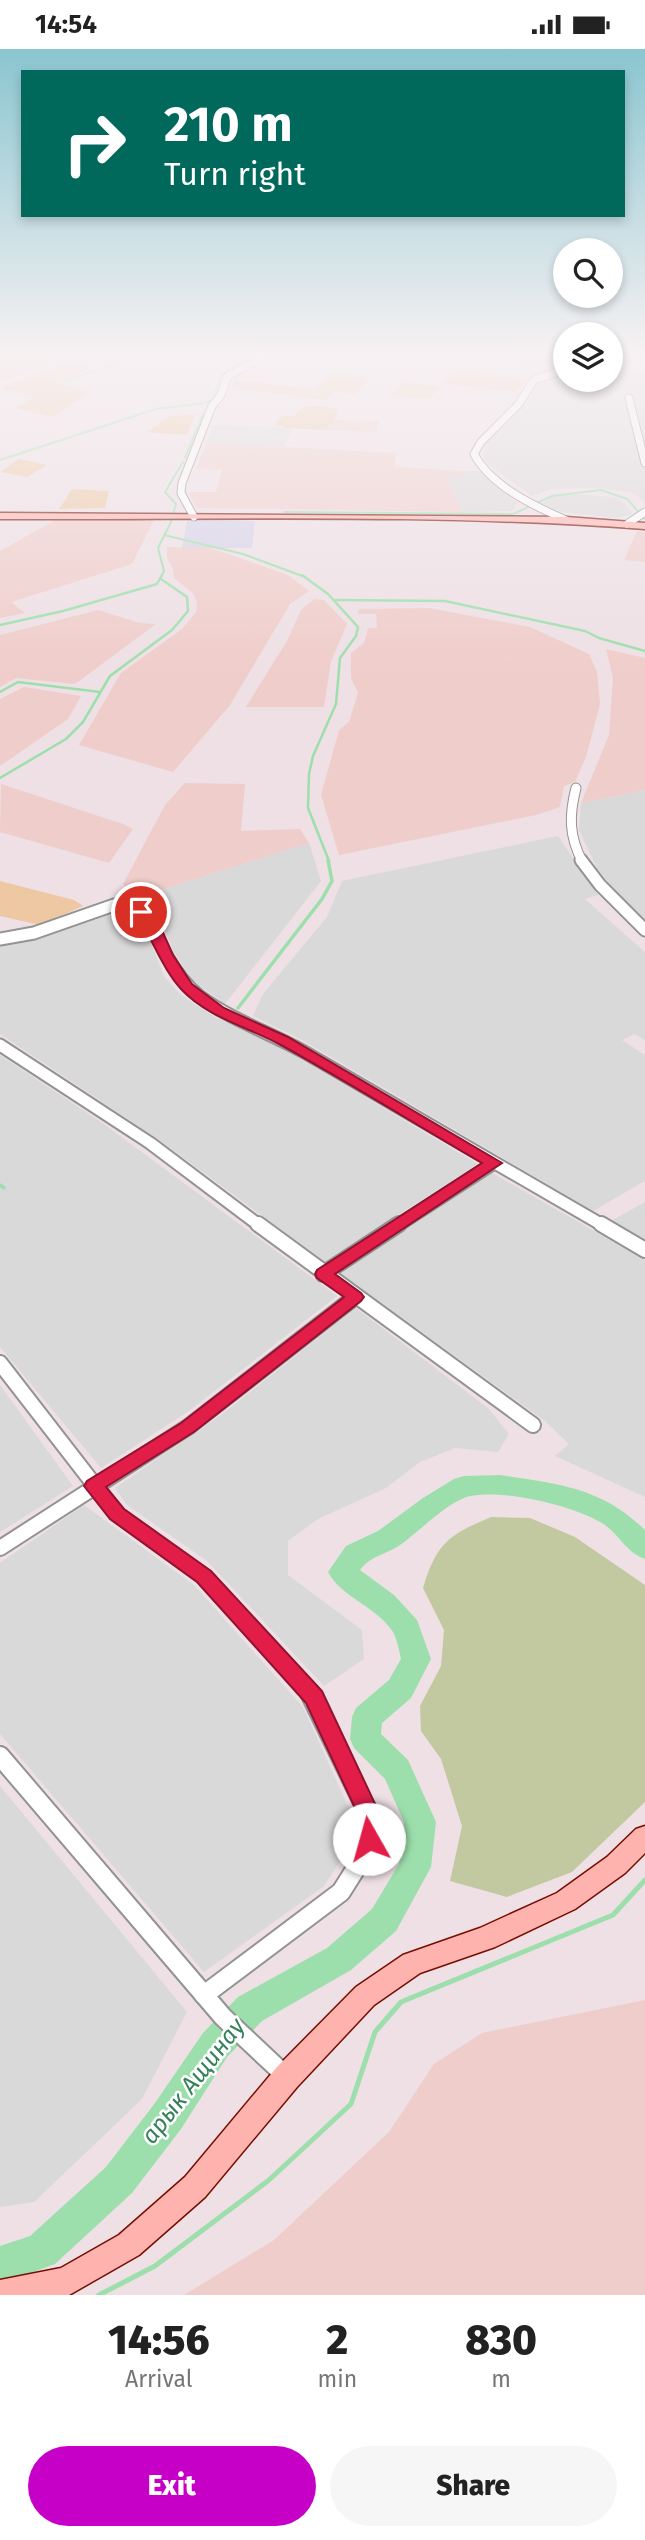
<!DOCTYPE html>
<meta charset="utf-8">
<style>
body{margin:0;font-family:"Fira Sans",sans-serif;background:#f6f6f6;color:#222;height:100vh;display:flex;flex-direction:column;font-size:26px;white-space:nowrap}
*{box-sizing:border-box;margin:0}
p{font-size:23px;color:#767676}
.icon{flex:none;width:38px;height:38px;fill:none;stroke:currentColor;stroke-width:2;stroke-linecap:round;stroke-linejoin:round}
.map{position:relative;height:2246px;overflow:hidden}
.details{display:flex;flex-direction:column;background:#fff;flex:1}
.details>*{flex:none}
.banner{position:absolute;left:21px;top:21px;width:604px;height:147px;border-radius:0px;box-shadow:0 4px 10px #0003;background:#00695c;color:#fff;overflow:hidden}
.tools{position:absolute;left:553px;top:189px;display:grid;gap:14px}
.tools a{display:grid;place-items:center;width:70px;height:70px;border-radius:50%;background:#fff;box-shadow:0 4px 10px #0003;font-size:35px}
.pin{position:absolute;display:grid;place-items:center;width:60px;height:60px;color:#fff;margin:-30px;border:4px solid #fff;border-radius:50%;box-shadow:0 2px 7px #0007}
.me{position:absolute;width:77px;margin:-38px;rotate:353deg;stroke-linejoin:round;filter:drop-shadow(0 0 5px #0008)}
.turn{display:flex;align-items:center;gap:24px;height:147px;padding:0 28px;font-size:32px}
.turn .icon{width:91px;height:91px;stroke-width:2.5}
.turn b{display:block;font-size:49px;line-height:60px}
.eta{display:flex;justify-content:space-evenly;align-items:center;height:119px;text-align:center}
.eta b{font-size:42px;font-weight:800;line-height:49px}
.button{display:flex;gap:14px;margin-top:auto;padding:14px 28px}
.button a{flex:1;height:80px;border-radius:42px;background:#c700c7;color:#fff;font-size:28px;font-weight:800;line-height:80px;text-align:center}
.button a+a{background:#f6f6f6;color:#222}
.status{display:flex;justify-content:space-between;align-items:center;height:49px;padding:0 35px;background:#fff;direction:ltr}
.status svg{height:19px;fill:currentColor}
.map>svg:first-child{display:block}
.residential{fill:#dad9da}
.industrial{fill:#d6d2e8}
.farmland{fill:#efcdca}
.grass{fill:#edc8a2}
.cemetery{fill:#c2c9a0}
.lines{fill:none;stroke-linecap:round;stroke-linejoin:round}
.stream-far3{stroke:#9ddfac;stroke-width:2}
.stream-far2{stroke:#9ddfac;stroke-width:2.5}
.stream-far1{stroke:#9ddfac;stroke-width:3.5}
.stream{stroke:#9ddfac;stroke-width:5}
.river{fill:#9ddfac;fill-rule:evenodd}
.minor-far4-casing{stroke:#939393;stroke-width:9}
.minor-far3-casing{stroke:#939393;stroke-width:11}
.minor-far2-casing{stroke:#939393;stroke-width:15}
.minor-far1-casing{stroke:#939393;stroke-width:18}
.minor-casing{stroke:#939393;stroke-width:22}
.secondary-casing{stroke:#750d00;stroke-width:3}
.minor-far4{stroke:#fff;stroke-width:7}
.minor-far3{stroke:#fff;stroke-width:9}
.minor-far2{stroke:#fff;stroke-width:11}
.minor-far1{stroke:#fff;stroke-width:14}
.minor{stroke:#fff;stroke-width:18}
.secondary{fill:#feb3af;fill-rule:evenodd}
.route{fill:#e11d48;stroke:#92132f;stroke-width:2}
.labels{text-anchor:middle;dominant-baseline:central;stroke-width:5;stroke-linejoin:round;paint-order:stroke}
.near-water-label{font-size:24px;font-style:italic;fill:#34815a;stroke:#fff}
</style>
<div class="status"><b>14:54</b><svg viewBox="0 0 49 12"><path d="M0 12V9h3v3zM5 12V6h3v6zM10 12V3h3v9zM15 12V0h3v12zM26 1h20v11H26zM47 4h2v5h-2z"/></svg></div>
<div class="map">
<svg width="645" height="2246" viewBox="0 0 645 2246">
<rect width="100%" height="100%" fill="#eee0e5"/>
<g class="residential">
<polygon points="532,305 565,307 565,319 530,327 502,322"/>
<polygon points="611,305 640,306 627,321 645,325 645,454 634,444 593,439 551,440 532,447 485,413 483,405 488,393 515,367 542,332 565,324 565,331 611,331"/>
<polygon points="213,376 283,379 292,380 284,398 206,394"/>
<polygon points="462,422 479,422 517,454 512,462 462,463 446,428 466,427"/>
<polygon points="573,445 614,448 621,451 633,465 617,469 560,463 542,454 554,447"/>
<polygon points="645,741 645,871 619,848 597,819 579,781 581,754"/>
<polygon points="558,787 598,846 585,850 645,903 645,991 635,985 622,991 645,1006 645,1132 593,1162 302,991 253,967 263,945 327,868 342,832"/>
<polygon points="309,794 321,832 225,955 192,931 172,900 161,870 135,849"/>
<polygon points="124,860 146,881 164,927 182,947 215,968 275,995 478,1115 325,1213 155,1088 0,985 0,896 30,891 105,862"/>
<polygon points="0,1006 101,1073 337,1247 189,1362 101,1419 0,1298"/>
<polygon points="492,1124 645,1211 645,1448 555,1407 569,1395 545,1372 340,1224"/>
<polygon points="645,1153 645,1191 611,1172"/>
<polygon points="356,1259 489,1360 509,1385 498,1403 455,1399 420,1413 386,1439 318,1470 288,1492 288,1526 362,1581 364,1610 324,1637 207,1512 127,1456 115,1439 221,1366"/>
<polygon points="0,1336 73,1437 0,1483"/>
<polygon points="84,1456 194,1536 303,1658 357,1777 343,1808 324,1837 204,1923 0,1685 0,1514"/>
<polygon points="0,1737 187,1963 142,2050 34,2153 0,2158"/>
</g>
<polygon class="industrial" points="187,472 255,472 252,499 182,499"/>
<g class="farmland">
<polygon points="335,371 378,372 377,383 324,381"/>
<polygon points="206,394 396,404 395,418 462,422 467,427 446,428 462,463 197,459 188,443 216,443 222,421 196,420"/>
<polygon points="55,471 154,471 132,515 11,553 25,564 0,569 0,502"/>
<polygon points="637,482 645,483 645,513 624,511"/>
<polygon points="167,498 211,499 288,526 309,542 290,555 230,656 173,723 79,696 121,624 182,580 196,563 197,554 194,545 174,529 173,520 167,509"/>
<polygon points="314,550 324,551 347,575 331,612 324,658 246,658 287,592 301,561"/>
<polygon points="429,559 530,578 589,605 597,623 600,655 586,708 575,733 564,737 560,758 536,766 339,806 321,746 339,681 349,673 358,644 351,629 351,604 364,594 368,579 377,579 376,565 358,565 359,560"/>
<polygon points="98,561 140,574 156,575 75,635 16,629 0,638 0,586"/>
<polygon points="606,600 645,609 645,741 581,754 609,686 613,629"/>
<polygon points="24,638 81,647 68,670 0,717 0,650"/>
<polygon points="185,734 245,735 241,782 300,780 309,794 135,849 123,835 165,756"/>
<polygon points="1,735 123,775 133,780 109,814 0,783"/>
<polygon points="645,1951 645,2246 184,2246 274,2191 389,2083 434,2015 482,1984"/>
</g>
<g class="grass">
<polygon points="10,305 44,305 36,310 50,314 6,331 0,329 0,309"/>
<polygon points="71,312 94,319 54,334 88,342 78,352 52,368 15,359 35,348 0,339"/>
<polygon points="459,319 526,332 516,343 439,334"/>
<polygon points="331,324 369,329 356,345 335,343 325,351 232,339 234,331 312,340 324,333"/>
<polygon points="404,333 440,338 429,350 391,346"/>
<polygon points="318,357 338,360 335,371 324,381 283,379 284,377 275,376 282,367 294,367 303,358"/>
<polygon points="195,366 187,386 147,383 170,367"/>
<polygon points="19,410 47,416 27,428 0,423"/>
<polygon points="72,440 109,442 105,459 59,460"/>
<polygon points="0,832 74,851 83,857 40,876 0,867"/>
</g>
<path class="cemetery" d="M491,1468L530,1469L575,1488L645,1536V1753L572,1823L507,1848L450,1832L462,1777L441,1710L421,1682L420,1657L441,1617L444,1581L423,1539C437,1493 449,1486 491,1468Z"/>
<g class="lines">
<g class="stream-far3">
<polyline points="63,333 140,305"/>
<polyline points="185,409 203,365"/>
<polyline points="0,411 156,360 205,354 212,351 222,325 260,305"/>
<polyline points="284,463 513,465 552,447 601,441 627,450 645,470"/>
<polyline points="164,486 243,505 305,528"/>
<polyline points="161,528 164,522 158,499 171,473 176,455 165,443 183,413"/>
</g>
<g class="stream-far2">
<polyline points="302,526 328,545 358,578 356,587 340,609 336,655 313,707 309,725 308,759 329,812"/>
<polyline points="336,551 445,552 585,582 599,589 645,602"/>
<polyline points="0,576 63,562 157,535 162,526"/>
<polyline points="0,643 18,633 100,643"/>
<polyline points="0,729 66,690 83,673 110,627 172,581 188,562 187,548 161,530"/>
</g>
<g class="stream-far1">
<polyline points="238,959 322,850 332,832 328,811"/>
<polyline points="0,1136 4,1139"/>
</g>
<polyline class="stream" points="99,2246 155,2217 269,2131 351,2055 375,1983 401,1953 613,1866 645,1831"/>
<path class="river" d="M500,1426C558,1435 601,1438 645,1481V1510C627,1504 620,1487 605,1476C577,1457 503,1440 470,1447C448,1452 419,1483 400,1496C387,1505 370,1507 360,1521L394,1546L417,1571L431,1610L411,1649L382,1674L381,1685L408,1711L436,1773L431,1818L396,1882L351,1921L262,1972L227,2008L181,2080L132,2144L55,2215L0,2235V2197L30,2187L106,2118L155,2054L203,1984L238,1948L327,1899L372,1860L399,1815L404,1773L385,1730L354,1699L350,1690L352,1668L356,1659L389,1631L401,1610C399,1601 397,1590 393,1583C377,1558 341,1548 328,1523L346,1497L378,1482L423,1449L454,1430L464,1427Z"/>
<g class="minor-far4-casing">
<g id="minor-far4">
<path d="M565,321L534,331L518,356L481,393L474,405C491,437 534,457 566,471"/>
<polyline points="629,349 645,414"/>
<polyline points="194,468 181,444 182,434 212,357 221,346 228,327 268,305"/>
<polyline points="627,475 645,463"/>
</g>
</g>
<g class="minor-far3-casing">
<path id="minor-far3" d="M576,739C569,766 569,787 582,812"/>
</g>
<g class="minor-far2-casing">
<g id="minor-far2">
<polyline points="581,811 600,836 645,881"/>
<path d="M0,890L34,884L114,856C149,854 152,881 166,906C175,922 185,936 199,947C231,971 271,984 306,1004C405,1062 505,1120 604,1177"/>
<polyline points="0,996 150,1094 260,1177"/>
<polyline points="397,1177 494,1114"/>
</g>
</g>
<g class="minor-far1-casing">
<g id="minor-far1">
<polyline points="258,1175 533,1376"/>
<polyline points="601,1175 645,1201"/>
<polyline points="323,1225 399,1175"/>
<polyline points="0,1314 117,1465 204,1528 312,1646"/>
<polyline points="0,1499 188,1378 355,1248"/>
</g>
</g>
<g class="minor-casing">
<g id="minor">
<polyline points="0,1707 223,1968 287,2028"/>
<polyline points="204,1946 341,1843 365,1805 373,1774 310,1644"/>
</g>
</g>
<g class="secondary-casing">
<g id="secondary">
<path d="M0,464L566,468L645,474V480C433,464 213,471 0,470Z"/>
<polygon points="645,1777 645,1804 625,1824 575,1860 495,1898 420,1924 374,1956 297,2038 205,2148 139,2206 69,2246 0,2246 0,2231 61,2219 119,2186 185,2128 277,2018 356,1938 403,1906 480,1879 557,1844 607,1808 636,1780"/>
</g>
</g>
<use href="#minor-far4" class="minor-far4"/>
<use href="#minor-far3" class="minor-far3"/>
<use href="#minor-far2" class="minor-far2"/>
<use href="#minor-far1" class="minor-far1"/>
<use href="#minor" class="minor"/>
<use href="#secondary" class="secondary"/>
</g>
<linearGradient id="sky" x2="0" y2="1"><stop stop-color="#8ac5d0"/><stop offset="0.49" stop-color="#f7f1f3"/><stop offset="1" stop-color="#f7f1f3" stop-opacity="0"/></linearGradient>
<rect width="645" height="620" fill="url(#sky)"/>
<path class="route" d="M141,859L146,860L160,877L173,906L192,935L224,959L288,988L502,1114L335,1225L361,1244L364,1248L361,1252L194,1383L106,1438L124,1460L211,1522L322,1642L384,1774L377,1797L369,1800L361,1797L358,1790L362,1774L306,1654L197,1533L110,1470L84,1437L87,1432L181,1374L344,1248L317,1229L315,1225L317,1221L482,1114C415,1075 348,1033 279,995C247,978 207,968 181,940C161,918 152,887 134,863Z"/>
<g class="labels">
<g class="near-water-label">
<text transform="translate(193 2032) rotate(-52)">арык Ащинау</text>
</g>
</g>
</svg>
<div class="tools">
<a><svg class="icon" aria-label="search" viewBox="0 0 24 24"><circle cx="10" cy="10" r="6"/><path d="M15 15l6 6"/></svg></a>
<a><svg class="icon" aria-label="layers" viewBox="0 0 24 24"><path d="M12 4l9 5-9 5-9-5zM3 14l9 5 9-5"/></svg></a>
</div>
<div class="pin" style="left:141px;top:863px;background:#d93025"><svg class="icon" aria-label="arrive" viewBox="0 0 24 24"><path d="M6 21V4h12l-3 4 3 4H6"/></svg></div>
<svg class="me" style="left:369px;top:1790px" viewBox="-20 -20 40 40"><circle r="19" fill="#fff"/><path d="M0-13L10 11 0 6-10 11z" fill="#e11d48"/></svg>
<div class="banner">
<div class="turn"><svg class="icon" aria-label="right" viewBox="0 0 24 24"><path d="M7 20v-9h11M14 6l5 5-5 5"/></svg><div><b>210 m</b>Turn right</div></div>
</div>
</div>
<section class="details">
<div class="eta">
<div><b>14:56</b><p>Arrival</p></div>
<div><b>2</b><p>min</p></div>
<div><b>830</b><p>m</p></div>
</div>
<div class="button"><a>Exit</a><a>Share</a></div>
</section>
